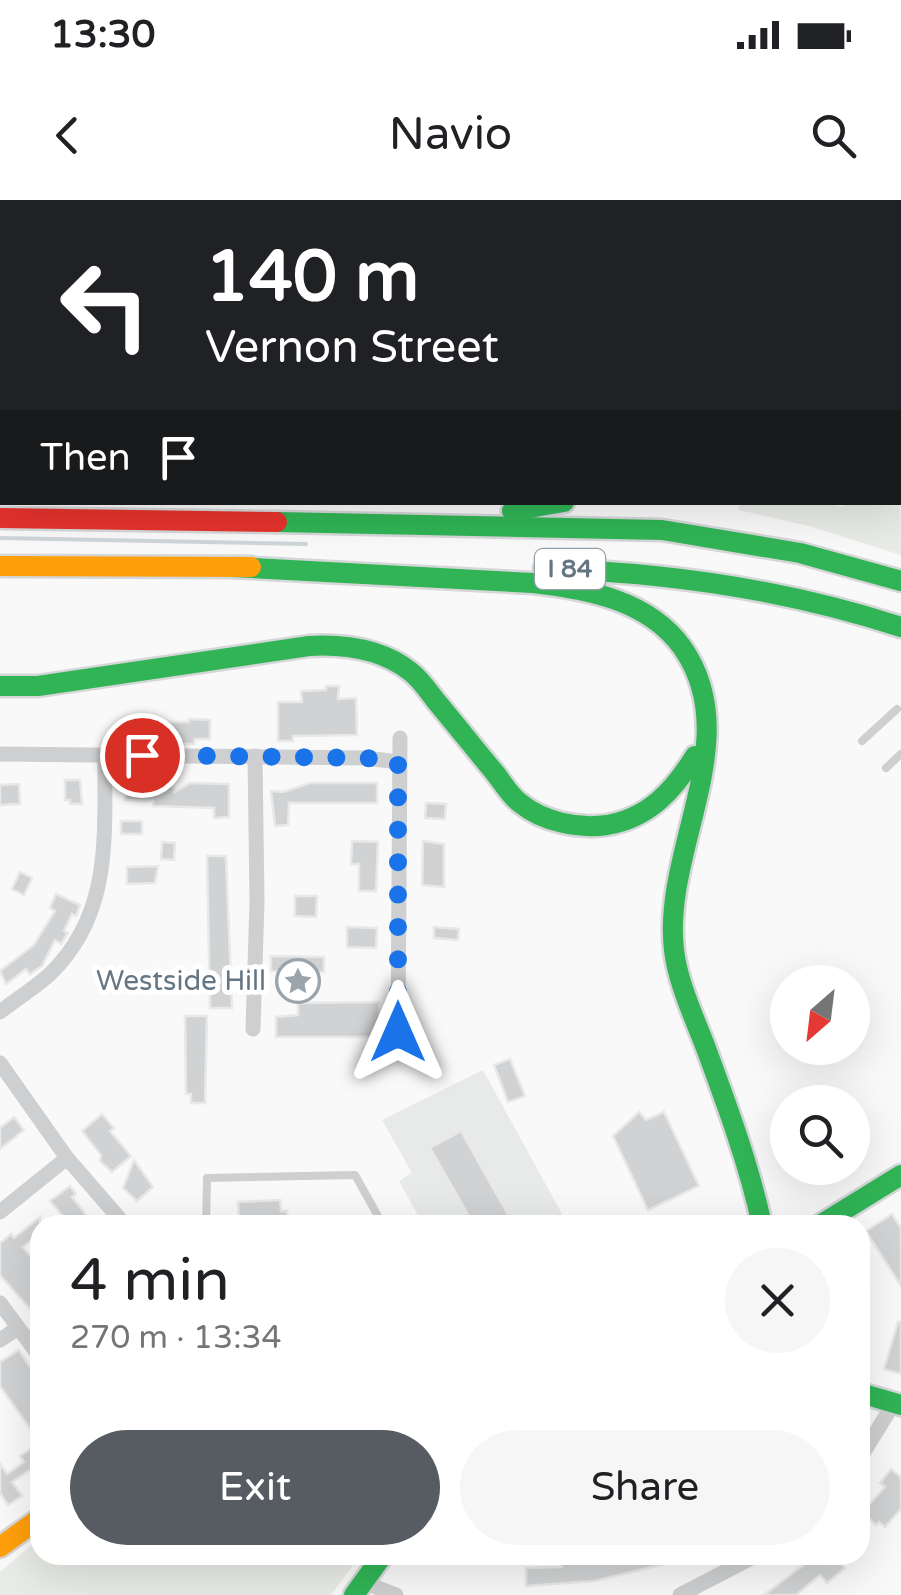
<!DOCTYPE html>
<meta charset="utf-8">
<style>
body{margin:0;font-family:"Varela Round",sans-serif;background:#f6f6f6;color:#202124;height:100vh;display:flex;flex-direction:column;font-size:38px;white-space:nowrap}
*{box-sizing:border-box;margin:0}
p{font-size:32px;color:#757577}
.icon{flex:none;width:55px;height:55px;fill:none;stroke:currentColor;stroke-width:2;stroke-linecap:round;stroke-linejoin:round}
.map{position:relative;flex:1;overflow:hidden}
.sheet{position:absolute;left:30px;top:1015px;width:840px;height:350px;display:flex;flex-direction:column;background:#fff;border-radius:30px;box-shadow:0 10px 40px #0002}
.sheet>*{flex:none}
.hud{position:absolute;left:0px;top:0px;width:902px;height:305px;box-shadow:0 10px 40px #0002;background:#202124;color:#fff;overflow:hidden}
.needle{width:65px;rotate:208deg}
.tools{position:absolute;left:770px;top:765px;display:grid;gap:20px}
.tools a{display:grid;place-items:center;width:100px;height:100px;border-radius:50%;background:#fff;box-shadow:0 10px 40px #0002;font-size:50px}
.pin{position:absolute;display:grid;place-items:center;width:85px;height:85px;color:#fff;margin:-42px;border:5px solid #fff;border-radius:50%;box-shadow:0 2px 10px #0007}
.me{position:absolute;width:110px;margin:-55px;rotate:0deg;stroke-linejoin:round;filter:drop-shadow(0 0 8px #0008)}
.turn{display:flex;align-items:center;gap:35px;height:210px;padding:0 40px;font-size:45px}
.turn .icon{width:130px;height:130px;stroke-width:2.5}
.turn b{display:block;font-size:70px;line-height:85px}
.then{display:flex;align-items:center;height:95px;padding:0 40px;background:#0003;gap:20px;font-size:38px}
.round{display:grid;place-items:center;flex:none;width:105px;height:105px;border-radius:52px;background:#f6f6f6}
.head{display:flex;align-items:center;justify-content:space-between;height:170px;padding:0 40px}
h1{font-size:60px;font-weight:600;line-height:75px}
.primary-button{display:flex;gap:20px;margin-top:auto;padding:20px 40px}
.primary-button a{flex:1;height:115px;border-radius:60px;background:#565c61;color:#fff;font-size:40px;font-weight:600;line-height:115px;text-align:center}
.primary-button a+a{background:#f6f6f6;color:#202124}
.status{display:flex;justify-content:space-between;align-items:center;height:70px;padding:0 50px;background:#fff;direction:ltr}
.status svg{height:28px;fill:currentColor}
header{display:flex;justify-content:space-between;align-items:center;height:130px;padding:0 40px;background:#fff;font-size:45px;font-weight:600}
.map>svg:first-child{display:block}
.built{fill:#e8e9e9}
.green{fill:#e8ebe6}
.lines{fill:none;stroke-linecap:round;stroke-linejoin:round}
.stream{stroke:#ced6d9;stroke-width:4}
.building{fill:#d0d2d3;stroke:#e8e8e8;stroke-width:2.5}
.fast-casing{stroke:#d5d6d7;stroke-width:25}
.slow-casing{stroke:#d5d6d7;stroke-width:25}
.jam-casing{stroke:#d5d6d7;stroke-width:25}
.lane{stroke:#cecfd0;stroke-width:8}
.street{stroke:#cecfd0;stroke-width:15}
.fast{stroke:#30b455;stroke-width:20}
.slow{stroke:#ff9f0a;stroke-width:20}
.jam{stroke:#e5322d;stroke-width:20}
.route{stroke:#1a73e8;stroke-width:18;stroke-dasharray:0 32.4}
.labels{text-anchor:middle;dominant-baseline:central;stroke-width:10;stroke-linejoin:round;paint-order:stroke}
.shield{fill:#fff;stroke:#939fa8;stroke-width:2.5}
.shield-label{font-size:25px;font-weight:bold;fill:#657683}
.poi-label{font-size:28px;fill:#657683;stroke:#fff;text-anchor:end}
</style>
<div class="status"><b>13:30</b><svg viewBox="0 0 49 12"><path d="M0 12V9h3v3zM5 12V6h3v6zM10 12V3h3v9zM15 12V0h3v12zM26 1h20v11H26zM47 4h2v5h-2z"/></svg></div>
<header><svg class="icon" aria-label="back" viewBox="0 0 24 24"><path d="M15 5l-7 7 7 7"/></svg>Navio<svg class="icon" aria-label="search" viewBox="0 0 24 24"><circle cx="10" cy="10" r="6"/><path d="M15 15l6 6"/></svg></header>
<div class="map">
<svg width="901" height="1395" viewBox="0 0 901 1395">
<rect width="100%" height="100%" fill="#f9f9f9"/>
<polygon class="built" points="483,870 568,1025 423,1025 399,981 412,973 382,920"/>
<g class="green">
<polygon points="900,299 901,355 809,326 739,310 738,303 823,302 842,307 845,303 900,302"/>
<polygon points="40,1338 40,1355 360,1355 331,1395 0,1395 0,1372"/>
</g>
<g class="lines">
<g class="stream">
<polyline points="594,2 596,0"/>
<polyline points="0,338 306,344"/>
</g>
</g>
<g class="building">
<polygon points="326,486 339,486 338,499 356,498 357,535 293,536 293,541 278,541 278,502 302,502 301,491 326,490"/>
<polygon points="189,519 210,520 210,539 195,539 194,544 149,543 147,540 147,526 165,526 165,522 189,522"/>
<polygon points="65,580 80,580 82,604 70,604 70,600 65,600"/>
<polygon points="190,583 229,584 229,617 214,618 214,608 153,606 153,601 125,600 126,585 174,587 174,593"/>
<polygon points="310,583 377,583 377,603 289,603 288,625 275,626 271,591 283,592"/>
<polygon points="19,584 20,604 0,605 0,585"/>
<polygon points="426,603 446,604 445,619 425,618"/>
<rect x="121" y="621" width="21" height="13"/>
<polygon points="352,641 378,642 376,691 359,691 359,664 351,664"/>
<polygon points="423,641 444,644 444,687 422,685"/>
<polygon points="162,642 175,643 174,660 161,659"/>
<polygon points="207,656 226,656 232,808 210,808"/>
<polygon points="158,666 155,683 127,684 127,667"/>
<polygon points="20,672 32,678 24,695 12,689"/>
<polygon points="56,694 80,705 76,716 72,714 64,731 68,733 61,744 55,740 42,766 30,774 26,769 6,784 0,771 34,745 55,711 50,708"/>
<polygon points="295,696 317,696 316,717 295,716"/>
<polygon points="347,727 377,728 376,748 347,747"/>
<polygon points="434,727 459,729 458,740 434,738"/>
<polygon points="271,756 324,757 324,772 271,771"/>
<polygon points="379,802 380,837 276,837 276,817 298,815 298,803"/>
<polygon points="185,816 207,816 205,903 191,903 191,894 186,894"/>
<polygon points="510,859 525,896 508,902 494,865"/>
<polygon points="639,912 646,920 664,912 699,986 648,1010 613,936"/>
<polygon points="102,914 114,928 110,931 131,956 112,972 100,961 101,955 82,931"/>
<polygon points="14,917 24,930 0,949 0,928"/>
<polygon points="461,931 514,1025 474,1025 430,948"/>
<polygon points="134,960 153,987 137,1001 123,988"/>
<polygon points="70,986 76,994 72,997 94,1025 71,1025 50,1001"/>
<polygon points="280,1000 281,1011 287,1011 287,1025 239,1025 238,1002"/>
<polygon points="892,1014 901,1028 901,1086 866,1031"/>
<polygon points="40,1017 40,1034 23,1047 40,1068 32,1075 40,1085 40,1120 0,1075 0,1043 11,1034 14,1038"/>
<polygon points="898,1122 901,1122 901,1174 884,1169"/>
<polygon points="19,1150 35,1175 40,1172 40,1242 0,1186 0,1162"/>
<polygon points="40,1243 40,1284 30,1270 12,1282 22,1296 8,1305 0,1293 0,1264 7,1274 24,1262 20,1256"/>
<polygon points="891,1269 901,1277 901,1309 885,1327 879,1322 876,1325 860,1310 865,1303 868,1306 885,1287 880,1283"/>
<polygon points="603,1355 604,1359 612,1357 613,1361 633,1355 684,1355 684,1359 594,1381 526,1386 526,1368 562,1367 561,1361 566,1359"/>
<polygon points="817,1355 834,1355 845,1368 827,1383 820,1375 796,1395 764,1395"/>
</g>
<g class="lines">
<g class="fast-casing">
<g id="fast">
<polyline points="700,0 708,2"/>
<polyline points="900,81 901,81"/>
<polyline points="512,311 564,302"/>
<polyline points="277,322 662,330 800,353 901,381"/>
<path d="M233,367L533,383C587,389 648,400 682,447C747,539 662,649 674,750C678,784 695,819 707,851C728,908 749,965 762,1025"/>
<path d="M544,369C667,372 784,389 901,427"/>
<path d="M0,486H38L309,446C345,444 382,449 411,472C421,480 429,492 436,501C456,525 475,549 495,573C503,583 510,596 520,603C543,622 579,629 607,625C649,618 674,590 695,556"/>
<polyline points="820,1025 901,975"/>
<polyline points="860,1193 901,1205"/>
<polyline points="354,1395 383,1355"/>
</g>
</g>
<g class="slow-casing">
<g id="slow">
<polyline points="0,366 251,367"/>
<polyline points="0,1347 40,1318"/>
</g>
</g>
<g class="jam-casing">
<polyline id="jam" points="0,318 277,322"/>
</g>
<g class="lane">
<polyline points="862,541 897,509"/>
<polyline points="886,568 901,554"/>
<polyline points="206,1025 207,978 355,975 383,1025"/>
</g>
<g class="street">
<polyline points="128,2 129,0"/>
<polyline points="279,2 280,0"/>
<polyline points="440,2 440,0"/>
<polyline points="0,61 2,62"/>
<polyline points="0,554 366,558 398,562"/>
<path d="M0,812C16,799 35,788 50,774C113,713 104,635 105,555"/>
<polyline points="253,829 257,702 255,556"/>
<polyline points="398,832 400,538"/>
<polyline points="0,863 67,958 125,1025"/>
<polyline points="0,1012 67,958"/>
<polyline points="0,1103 40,1157"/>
<polyline points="0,1140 18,1128"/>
<polyline points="860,1258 894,1203"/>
<polyline points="363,1382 396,1395"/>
<polyline points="680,1395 757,1355"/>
</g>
<use href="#fast" class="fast"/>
<use href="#slow" class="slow"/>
<use href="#jam" class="jam"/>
</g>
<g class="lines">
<polyline class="route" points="142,555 366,558 398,562 398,832"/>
</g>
<defs>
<g id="sight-ring" transform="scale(2.25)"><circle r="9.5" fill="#fff" stroke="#99a4ac" stroke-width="1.5"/><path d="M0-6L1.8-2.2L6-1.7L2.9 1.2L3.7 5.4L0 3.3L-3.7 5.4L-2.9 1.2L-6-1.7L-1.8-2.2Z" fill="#99a4ac"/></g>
</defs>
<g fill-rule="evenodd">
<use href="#sight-ring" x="298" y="781"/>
</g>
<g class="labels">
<rect class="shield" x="535" y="349" width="70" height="40" rx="8"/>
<g class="shield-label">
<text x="570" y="369">I 84</text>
</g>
<g class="poi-label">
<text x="266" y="781">Westside Hill</text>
</g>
</g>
</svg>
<div class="tools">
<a><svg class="needle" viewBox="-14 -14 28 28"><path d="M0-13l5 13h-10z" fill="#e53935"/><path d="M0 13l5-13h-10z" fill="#757577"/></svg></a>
<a><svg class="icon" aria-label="search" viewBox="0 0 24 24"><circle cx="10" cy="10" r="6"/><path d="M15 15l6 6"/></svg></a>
</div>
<div class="pin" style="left:142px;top:555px;background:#d93025"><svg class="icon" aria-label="arrive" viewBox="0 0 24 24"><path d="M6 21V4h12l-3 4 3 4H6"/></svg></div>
<svg class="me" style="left:398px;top:832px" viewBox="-20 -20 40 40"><path d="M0-17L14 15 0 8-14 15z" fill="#1a73e8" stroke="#fff" stroke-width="4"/></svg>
<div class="hud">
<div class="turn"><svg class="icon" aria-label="left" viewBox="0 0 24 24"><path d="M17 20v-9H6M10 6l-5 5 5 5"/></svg><div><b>140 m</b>Vernon Street</div></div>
<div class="then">Then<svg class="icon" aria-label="arrive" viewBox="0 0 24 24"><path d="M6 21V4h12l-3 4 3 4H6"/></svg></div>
</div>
<section class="sheet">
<div class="head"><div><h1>4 min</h1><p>270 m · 13:34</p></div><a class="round"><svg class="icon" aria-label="close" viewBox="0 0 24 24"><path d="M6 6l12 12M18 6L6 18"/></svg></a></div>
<div class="primary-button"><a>Exit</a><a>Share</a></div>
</section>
</div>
